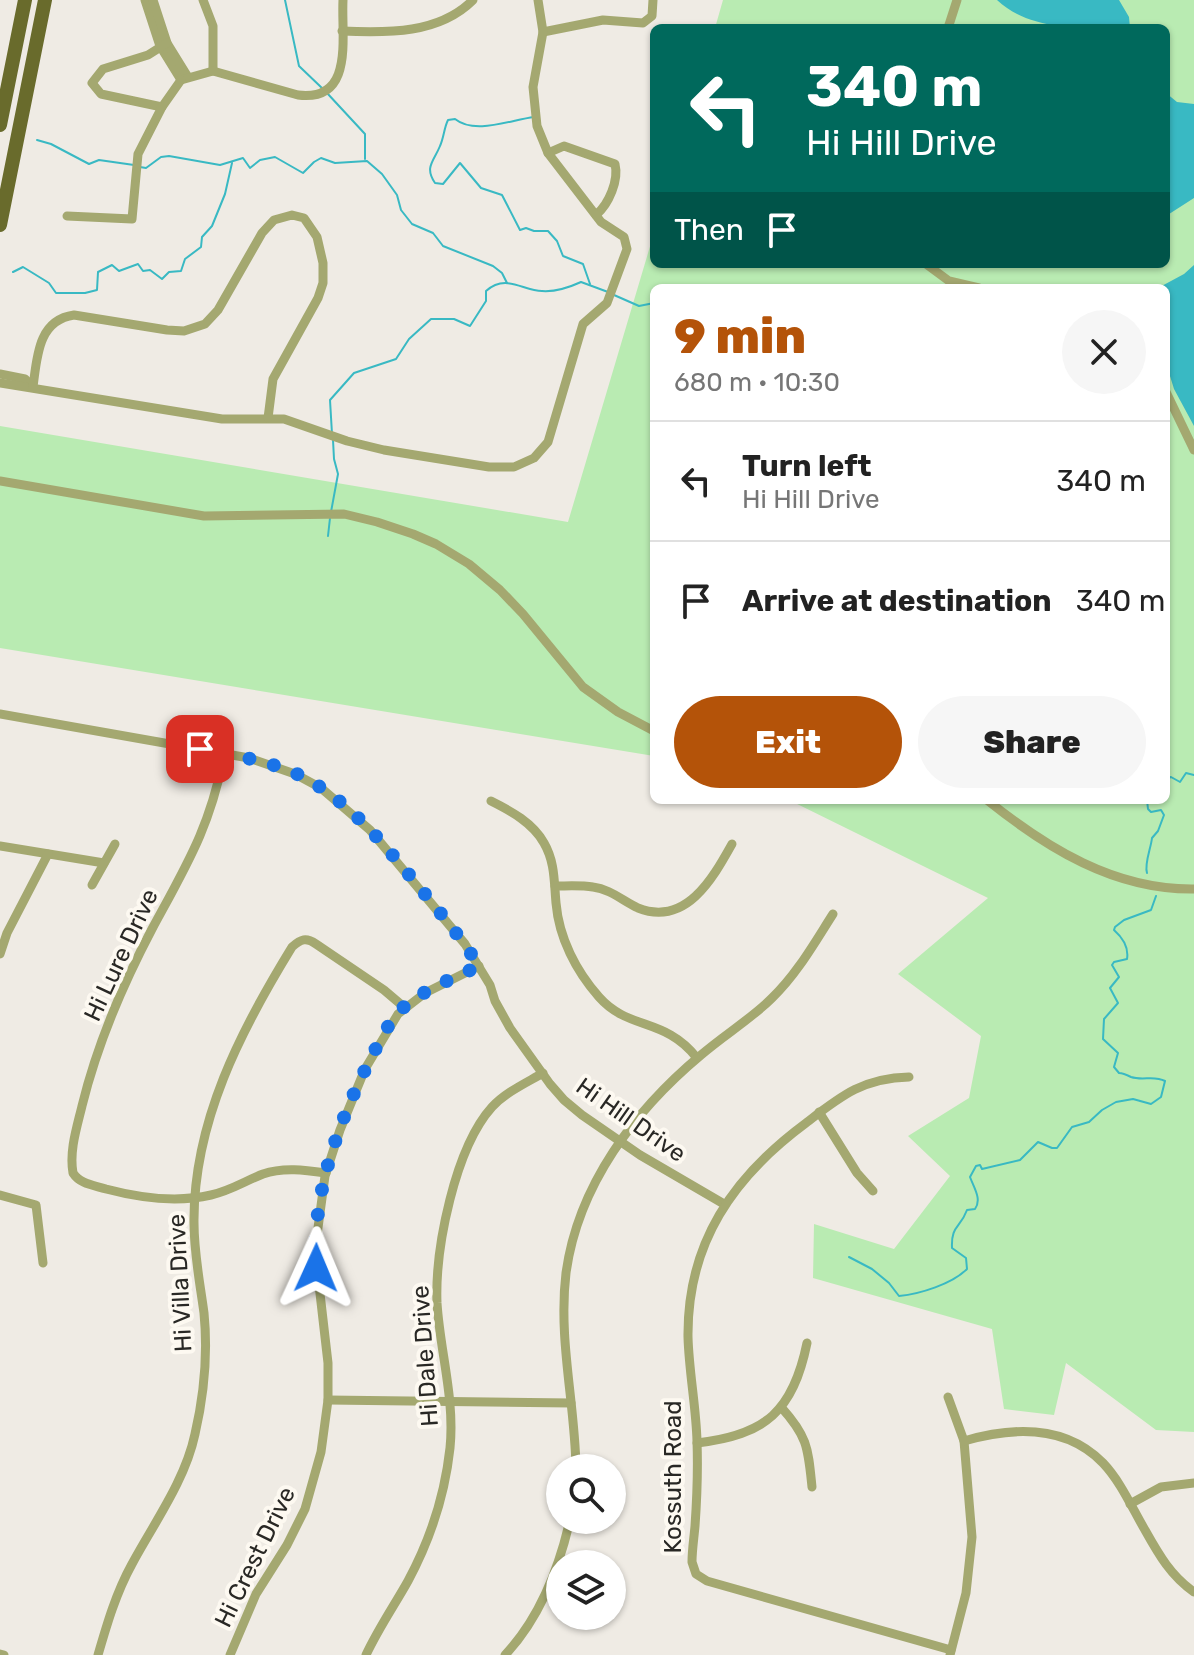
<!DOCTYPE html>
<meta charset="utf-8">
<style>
body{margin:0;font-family:Rubik,sans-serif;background:#f6f6f6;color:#222;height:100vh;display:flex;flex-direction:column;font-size:30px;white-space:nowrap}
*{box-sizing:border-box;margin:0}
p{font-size:26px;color:#767676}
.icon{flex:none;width:44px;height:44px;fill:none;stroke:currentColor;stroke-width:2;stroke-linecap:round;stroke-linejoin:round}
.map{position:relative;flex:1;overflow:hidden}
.side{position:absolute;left:650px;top:284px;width:520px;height:520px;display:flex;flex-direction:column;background:#fff;border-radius:12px;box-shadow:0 2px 6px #0004}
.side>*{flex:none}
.banner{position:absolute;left:650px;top:24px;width:520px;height:244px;border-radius:12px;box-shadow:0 2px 6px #0004;background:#00695c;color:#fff;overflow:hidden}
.buttons{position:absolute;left:546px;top:1454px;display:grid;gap:16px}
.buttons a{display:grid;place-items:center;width:80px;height:80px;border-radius:50%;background:#fff;box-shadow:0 2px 6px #0004;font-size:40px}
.pin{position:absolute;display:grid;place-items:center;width:68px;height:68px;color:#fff;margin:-34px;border-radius:16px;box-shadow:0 4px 12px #0006}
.me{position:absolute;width:88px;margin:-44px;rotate:1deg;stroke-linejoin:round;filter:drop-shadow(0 0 6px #0008)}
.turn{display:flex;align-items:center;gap:28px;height:168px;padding:0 24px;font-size:36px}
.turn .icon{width:104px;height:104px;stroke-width:2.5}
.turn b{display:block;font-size:56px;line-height:68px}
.then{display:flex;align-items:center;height:76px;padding:0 24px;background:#0003;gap:16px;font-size:30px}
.round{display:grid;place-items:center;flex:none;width:84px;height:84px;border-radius:42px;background:#f6f6f6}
.head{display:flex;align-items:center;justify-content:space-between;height:136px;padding:0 24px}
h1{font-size:48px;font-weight:800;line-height:60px;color:#b45309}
.action{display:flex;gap:16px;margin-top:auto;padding:16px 24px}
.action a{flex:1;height:92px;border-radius:48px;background:#b45309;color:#fff;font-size:32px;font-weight:800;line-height:92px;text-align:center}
.action a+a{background:#f6f6f6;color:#222}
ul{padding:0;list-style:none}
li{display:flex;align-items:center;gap:24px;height:120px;padding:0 24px;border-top:2px solid #e0e0e0}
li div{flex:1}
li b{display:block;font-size:30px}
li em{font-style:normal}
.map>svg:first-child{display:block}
.green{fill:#b9ebb2}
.water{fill:#39b9c3}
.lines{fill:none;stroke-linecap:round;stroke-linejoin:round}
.stream{stroke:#39b9c3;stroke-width:2}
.minor{stroke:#a4a870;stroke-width:9}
.primary{stroke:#696b2c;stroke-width:14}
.route{stroke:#1a73e8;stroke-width:14;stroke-dasharray:0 25.2}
.labels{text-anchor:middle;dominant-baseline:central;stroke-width:8;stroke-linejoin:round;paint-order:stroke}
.street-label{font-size:24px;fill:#292825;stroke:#fdf9f1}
</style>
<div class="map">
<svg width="1194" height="1655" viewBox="0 0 1194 1655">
<rect width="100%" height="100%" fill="#efebe4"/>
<polygon class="green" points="723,0 1194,0 1194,1432 1156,1430 1066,1363 1054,1415 1004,1409 992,1329 813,1278 814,1224 894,1249 950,1176 908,1136 969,1098 981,1036 898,974 988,898 789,800 1166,800 1166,288 654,288 654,756 0,648 0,426 568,522 654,233 654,264 1166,264 1166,28 715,28"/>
<g class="water">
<path d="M997,0H1119L1129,17L1130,28C1086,28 1031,32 997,0Z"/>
<polygon points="1166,93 1177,102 1194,104 1194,198 1166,216"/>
<polygon points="1194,265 1194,426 1174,389 1166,363 1166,288 1158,288 1184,274"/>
</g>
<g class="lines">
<g class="stream">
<polyline points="285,0 299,66 323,89"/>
<polyline points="327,93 365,134 365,159"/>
<path d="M534,117C510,120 475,135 455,119L448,120C444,128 444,137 440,146C434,161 424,167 435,183L443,184L460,163L481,188L502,195L520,230L526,228L534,231H548L557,241L563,256L583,264L590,284"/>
<polyline points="37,140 51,144 89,164 99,160 134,165"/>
<polyline points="140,167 146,168 161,157 169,156 220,165 243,158 250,168 260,160 275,157 303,173 314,162 321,158 335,163 367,161 382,174 397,195 401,210 412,224 433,233 443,246 493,266 502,273 507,283"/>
<polyline points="13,272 23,267 49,283 56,293 85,293 97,290 98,272 112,265 119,271 138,264 143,271 150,270 162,279 169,272 181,271 185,259 201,247 202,237 212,226 225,194 232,163"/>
<polyline points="614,295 639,306 654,303"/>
<path d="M332,434L330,400L354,373L396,359L409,339L431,319H454L470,326L486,301V291C506,273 523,291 542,291C556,292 568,288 581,282L608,292"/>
<polyline points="331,512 338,474 334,459 333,440"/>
<polyline points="328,536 330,518"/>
<polyline points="1166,779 1171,777 1180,782 1186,773 1194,775"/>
<path d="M1147,800L1148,809L1151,812L1161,810L1164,815L1158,831L1152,838C1151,848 1144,864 1147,873"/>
<path d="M849,1257L872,1269L889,1283L899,1296C920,1294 952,1284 967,1269L966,1258L952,1248C951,1225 960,1229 967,1210L975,1209C982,1199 974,1188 970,1177L976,1166L980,1165L982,1169L1020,1160L1038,1142L1052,1148H1057L1072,1127L1089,1122L1102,1110L1116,1102L1133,1099L1151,1104L1161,1097L1165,1081C1154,1075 1143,1081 1131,1077C1127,1075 1123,1073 1119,1073L1114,1067L1118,1053L1103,1039L1104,1019L1118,1003L1110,988L1119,977L1112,965L1114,962L1127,959C1129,947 1123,938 1114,930L1115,927L1124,920L1151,910L1156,896"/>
</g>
<g class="minor">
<polyline points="145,0 160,46 181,80"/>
<polyline points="153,0 167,43 188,77"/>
<polyline points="203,0 213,26 213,71"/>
<polyline points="948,28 957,0"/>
<path d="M342,31C388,33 439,34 473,0"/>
<polyline points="543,32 603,20 643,23 652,16 653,0"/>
<path d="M181,80L213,71L298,95C355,102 341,37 343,0"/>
<polyline points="162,107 101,94 92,83 103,69 148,55 167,43"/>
<path d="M548,153L564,146L615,164C619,180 609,204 596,215"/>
<polyline points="67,216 132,219 138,154 162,107 181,80"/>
<polyline points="926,264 949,281 979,288"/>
<polyline points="0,374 25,379 33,387"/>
<polyline points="0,383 222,419 284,419 347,441 384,450 489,467 514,467 534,458 548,442 583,324 607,303 627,249 624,237 601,222 548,153 537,126 533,87 543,32 538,0"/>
<path d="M33,387C37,357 38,320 74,315L167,330L184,331L205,324L218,310L262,233L274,220L292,215L304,218L317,237L323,263V283L318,298L273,379L268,418"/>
<polyline points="1166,392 1194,450"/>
<polyline points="0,481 204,516 344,514 377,522 413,534 436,544 469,564 500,590 523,614 583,687 618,712 654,731"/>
<polyline points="0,714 249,758 295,774 321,788 370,830 465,944 490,985 495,1001 510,1028 550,1084 564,1100 582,1115 640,1155 724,1204"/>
<path d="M224,754C211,826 186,866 152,929C123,984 97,1045 82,1106C77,1127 69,1151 73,1173C80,1184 93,1185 106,1189C140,1198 176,1203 211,1195C230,1191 245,1181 263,1174C283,1167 305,1170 326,1173"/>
<path d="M987,800C1047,848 1114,890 1194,889"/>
<path d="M491,801C511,811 533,823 544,843C555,862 554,881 556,903C559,938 576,971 599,997C629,1031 665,1017 697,1058"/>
<polyline points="0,846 104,863"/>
<polyline points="92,885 115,844"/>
<path d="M555,886C567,886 581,885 593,887C610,889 623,901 638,908C686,927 713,878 732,844"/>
<polyline points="0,954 7,933 48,854"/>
<path d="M909,1077C863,1078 841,1096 806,1123C733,1177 687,1243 688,1337C689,1372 696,1406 697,1441C698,1469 697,1498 695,1526C694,1538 692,1550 692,1562L696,1574L707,1581L951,1650"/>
<polyline points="819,1112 857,1173 873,1191"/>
<polyline points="0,1195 36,1205 43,1263"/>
<polyline points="948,1397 964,1441 972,1537 966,1593 950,1655"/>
<polyline points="328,1400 571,1403"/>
<path d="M781,1407C808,1437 808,1448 812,1487"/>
<path d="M964,1441C1012,1427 1065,1424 1103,1463C1121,1482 1132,1508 1145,1530C1159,1555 1171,1576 1194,1592"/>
<path d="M697,1443C766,1435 793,1411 807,1343"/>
<path d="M576,1468C575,1403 558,1339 566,1273C578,1185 635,1110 701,1055C724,1035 751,1019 772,998C797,974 815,942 833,914"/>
<polyline points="1130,1504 1161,1487 1194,1483"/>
<polyline points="0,1654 4,1655"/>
<path d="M98,1655C107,1624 116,1593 132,1564C154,1523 185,1481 195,1434C204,1395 208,1354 204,1313C200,1283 194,1254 194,1223C193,1122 241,1030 292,947C301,939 306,937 316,944L384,990L404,1007"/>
<polyline points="230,1655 256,1594 287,1545 305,1509 321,1452 328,1400 328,1363 315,1250 325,1176 340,1130 365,1069 398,1014 425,993 479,966"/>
<path d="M366,1655C378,1629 394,1606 408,1581C430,1540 445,1494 450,1448C455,1399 440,1351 437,1303C435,1248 455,1148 492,1107C506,1092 526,1083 543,1073"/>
<path d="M505,1655C539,1619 559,1568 570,1520"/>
</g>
<g class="primary">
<polyline points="0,125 25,0"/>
<polyline points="0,225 45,0"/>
</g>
</g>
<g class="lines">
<path class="route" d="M200,749C232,755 265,760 295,773C346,797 381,841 416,883C438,910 460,936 479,966C454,978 425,989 404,1007C391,1018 382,1037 374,1052C340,1118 311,1193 316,1268"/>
</g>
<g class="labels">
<g class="street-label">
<text transform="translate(121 955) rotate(-65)">Hi Lure Drive</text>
<text transform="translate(631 1120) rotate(35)">Hi Hill Drive</text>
<text transform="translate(180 1283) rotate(-93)">Hi Villa Drive</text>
<text transform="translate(425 1356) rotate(-94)">Hi Dale Drive</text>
<text transform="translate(673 1477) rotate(-90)">Kossuth Road</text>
<text transform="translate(255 1557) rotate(-64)">Hi Crest Drive</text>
</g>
</g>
</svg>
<div class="buttons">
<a><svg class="icon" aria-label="search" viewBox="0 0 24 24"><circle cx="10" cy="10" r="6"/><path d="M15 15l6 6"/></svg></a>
<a><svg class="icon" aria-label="layers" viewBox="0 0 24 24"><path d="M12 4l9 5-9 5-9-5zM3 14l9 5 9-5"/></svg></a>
</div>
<div class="pin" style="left:200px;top:749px;background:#d93025"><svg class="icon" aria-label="arrive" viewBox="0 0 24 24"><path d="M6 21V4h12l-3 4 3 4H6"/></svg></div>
<svg class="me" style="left:316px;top:1268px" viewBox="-20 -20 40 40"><path d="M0-17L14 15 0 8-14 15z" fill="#1a73e8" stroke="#fff" stroke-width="4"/></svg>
<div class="banner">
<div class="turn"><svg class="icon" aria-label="left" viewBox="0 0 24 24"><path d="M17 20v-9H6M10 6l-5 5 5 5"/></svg><div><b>340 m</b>Hi Hill Drive</div></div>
<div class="then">Then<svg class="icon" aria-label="arrive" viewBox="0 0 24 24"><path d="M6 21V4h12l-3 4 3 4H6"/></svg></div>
</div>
<section class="side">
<div class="head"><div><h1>9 min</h1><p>680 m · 10:30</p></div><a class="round"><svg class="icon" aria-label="close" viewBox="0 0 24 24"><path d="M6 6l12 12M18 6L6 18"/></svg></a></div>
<ul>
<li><svg class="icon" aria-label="left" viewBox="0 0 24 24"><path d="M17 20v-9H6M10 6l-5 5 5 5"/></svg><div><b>Turn left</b><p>Hi Hill Drive</p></div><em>340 m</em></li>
<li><svg class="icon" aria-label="arrive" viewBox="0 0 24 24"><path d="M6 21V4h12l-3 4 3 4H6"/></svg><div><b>Arrive at destination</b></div><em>340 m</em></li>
</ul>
<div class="action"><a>Exit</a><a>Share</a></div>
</section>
</div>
